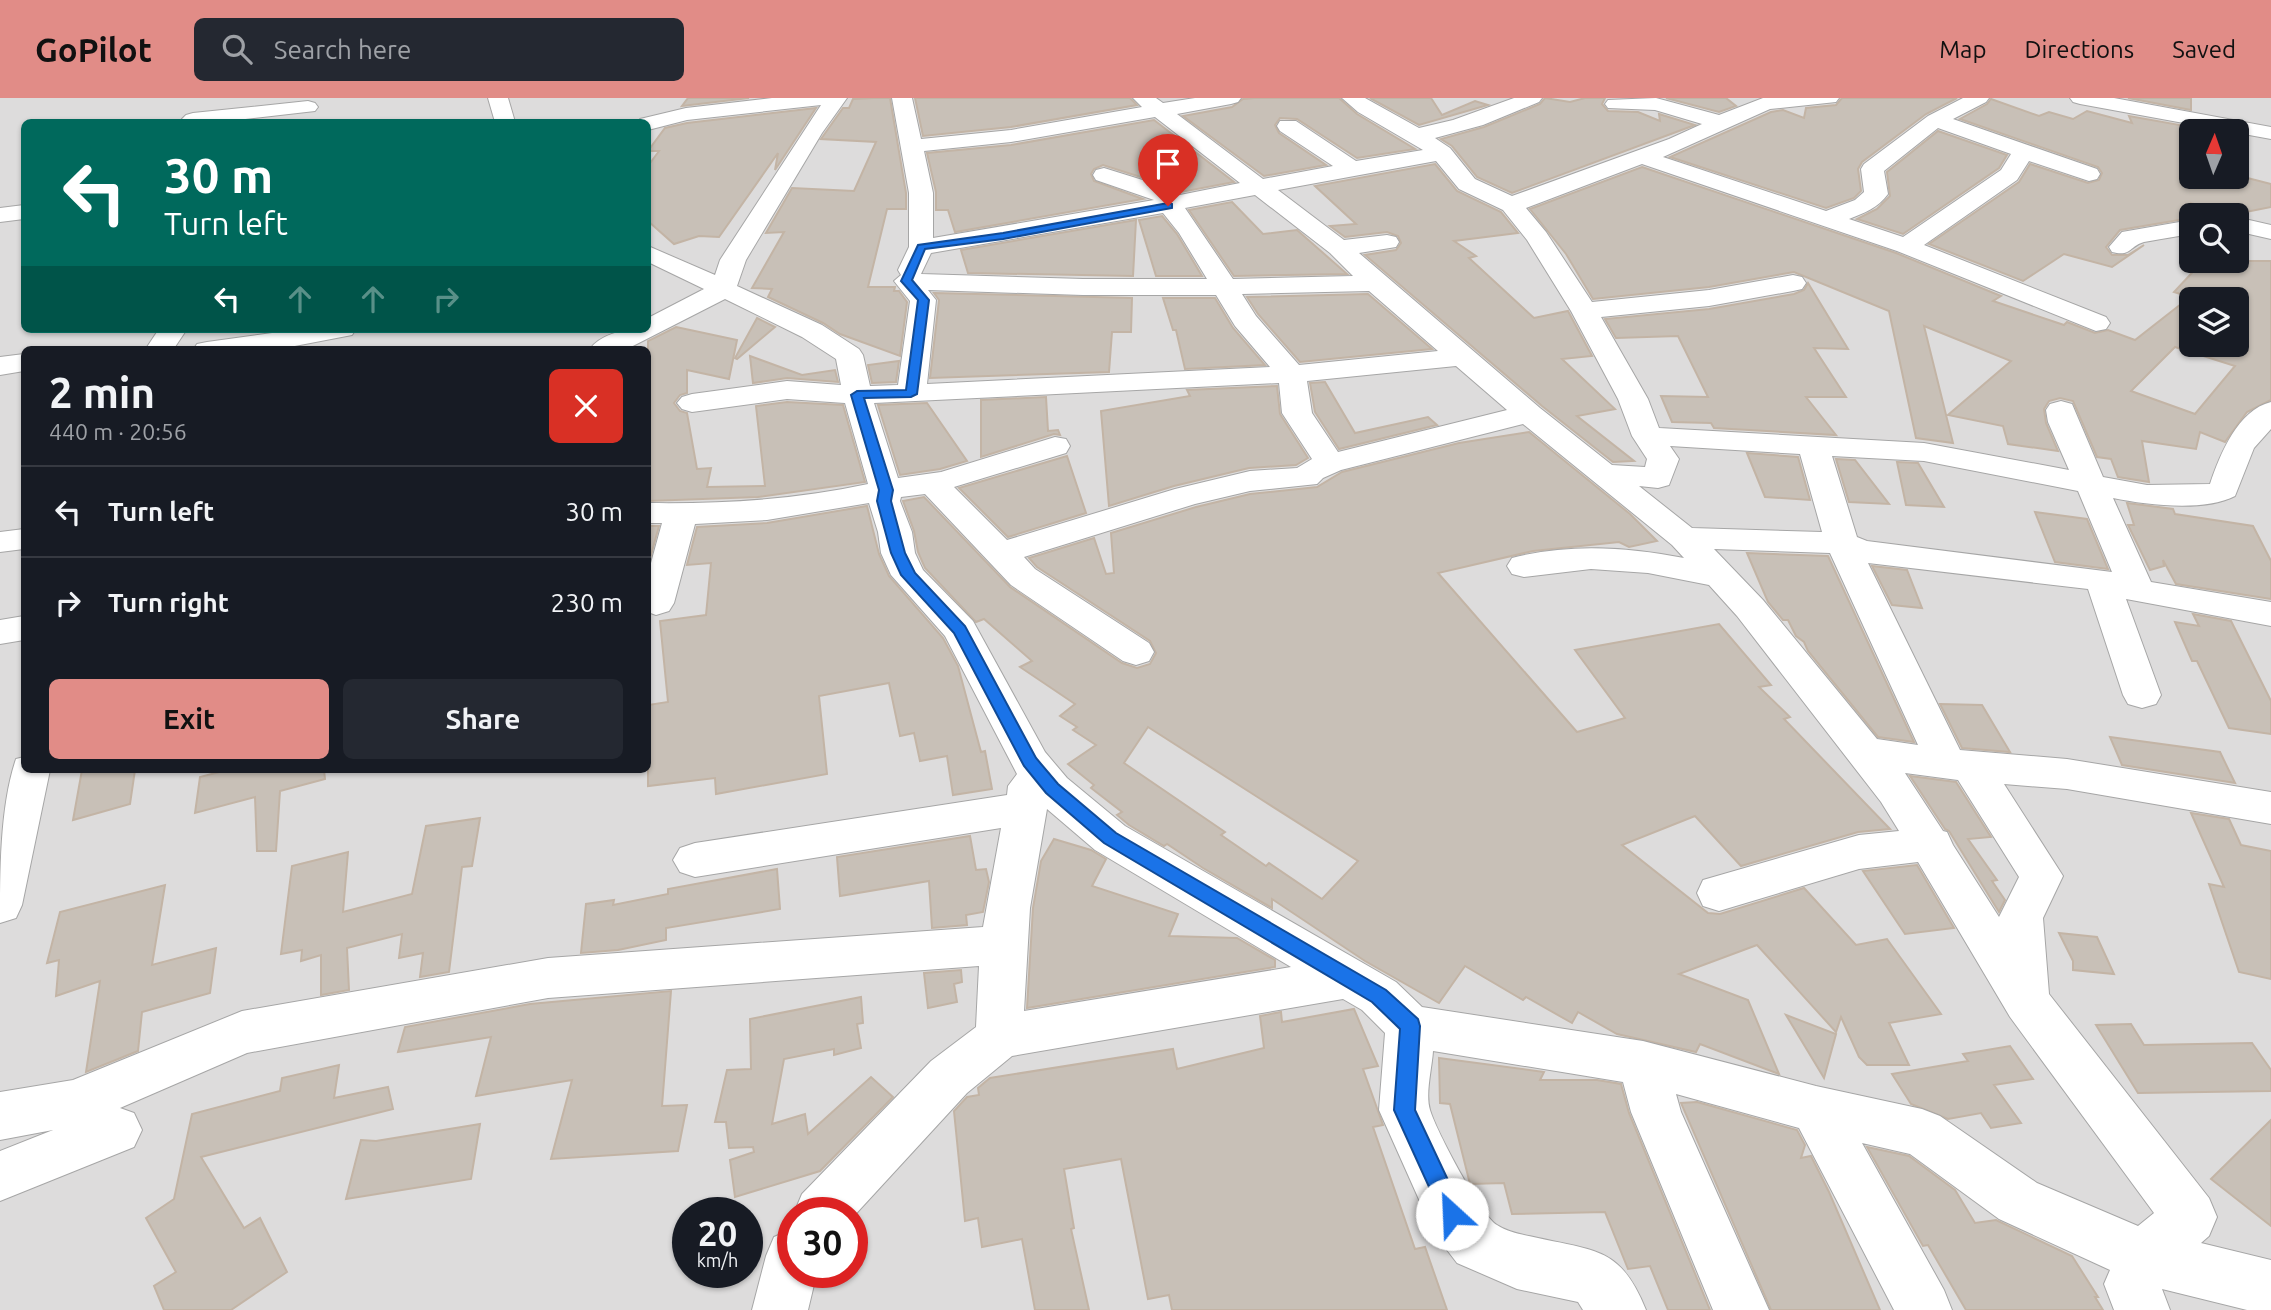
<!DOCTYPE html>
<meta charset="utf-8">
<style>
body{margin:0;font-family:Ubuntu,sans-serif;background:#242831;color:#f1f3f6;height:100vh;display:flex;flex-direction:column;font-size:26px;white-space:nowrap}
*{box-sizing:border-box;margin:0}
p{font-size:23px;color:#9ea1a6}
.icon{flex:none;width:38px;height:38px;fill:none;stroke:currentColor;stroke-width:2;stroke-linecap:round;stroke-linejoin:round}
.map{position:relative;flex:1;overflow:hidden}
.details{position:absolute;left:21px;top:248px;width:630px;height:427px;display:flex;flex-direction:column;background:#171b24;border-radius:10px;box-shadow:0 2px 5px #0004}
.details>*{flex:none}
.top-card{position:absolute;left:21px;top:21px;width:630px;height:214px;border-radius:10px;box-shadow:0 2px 5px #0004;background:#00695c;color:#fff;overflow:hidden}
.needle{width:46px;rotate:2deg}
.fabs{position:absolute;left:2179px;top:21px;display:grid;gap:14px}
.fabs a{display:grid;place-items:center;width:70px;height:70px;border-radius:10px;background:#171b24;box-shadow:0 2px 5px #0004;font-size:35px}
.speed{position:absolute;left:672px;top:1099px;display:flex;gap:14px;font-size:35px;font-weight:700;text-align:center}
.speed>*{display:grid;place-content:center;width:91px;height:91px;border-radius:50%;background:#171b24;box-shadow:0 2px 5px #0004;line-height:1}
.speed small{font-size:18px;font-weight:400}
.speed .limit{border:10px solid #d22;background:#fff;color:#111}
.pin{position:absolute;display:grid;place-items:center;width:60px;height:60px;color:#fff;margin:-72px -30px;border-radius:50% 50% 50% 0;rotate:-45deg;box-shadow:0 0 7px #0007}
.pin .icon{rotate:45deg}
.me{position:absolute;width:77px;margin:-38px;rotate:335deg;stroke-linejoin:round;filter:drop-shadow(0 0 5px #0008)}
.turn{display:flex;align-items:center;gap:24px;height:147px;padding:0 28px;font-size:32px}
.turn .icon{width:91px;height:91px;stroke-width:2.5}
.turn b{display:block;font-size:49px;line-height:60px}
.lanes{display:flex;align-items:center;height:66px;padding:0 28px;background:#0003;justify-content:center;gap:35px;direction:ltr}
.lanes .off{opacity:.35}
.round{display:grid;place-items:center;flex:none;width:74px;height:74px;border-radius:10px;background:#242831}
.summary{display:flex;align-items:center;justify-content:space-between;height:119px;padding:0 28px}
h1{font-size:42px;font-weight:600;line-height:52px}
.primary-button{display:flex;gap:14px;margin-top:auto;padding:14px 28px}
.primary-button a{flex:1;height:80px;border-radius:10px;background:#e18c87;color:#111;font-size:28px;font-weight:600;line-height:80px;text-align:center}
.primary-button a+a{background:#242831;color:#f1f3f6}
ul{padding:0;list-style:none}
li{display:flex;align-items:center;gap:21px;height:91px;padding:0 28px;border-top:2px solid #363941}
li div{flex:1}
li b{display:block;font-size:26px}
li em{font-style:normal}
header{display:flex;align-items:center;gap:42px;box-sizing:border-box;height:98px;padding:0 35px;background:#e18c87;color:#111}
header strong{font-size:33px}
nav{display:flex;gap:38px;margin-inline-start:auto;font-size:24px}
.search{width:490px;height:63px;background:#242831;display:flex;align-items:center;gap:18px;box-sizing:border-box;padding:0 24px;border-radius:10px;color:#9ea1a6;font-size:26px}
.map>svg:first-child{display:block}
.residential{fill:#dddcdc;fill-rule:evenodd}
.building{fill:#c8c0b7;stroke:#c3b4a5;stroke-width:2;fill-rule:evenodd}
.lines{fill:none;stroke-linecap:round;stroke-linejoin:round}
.minor-casing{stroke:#a6a6a6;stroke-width:2}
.minor{fill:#fff;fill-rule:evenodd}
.route{fill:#1a73e8;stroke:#114b97;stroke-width:2}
</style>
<header>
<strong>GoPilot</strong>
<div class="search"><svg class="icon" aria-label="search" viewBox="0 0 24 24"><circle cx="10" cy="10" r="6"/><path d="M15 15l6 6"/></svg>Search here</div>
<nav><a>Map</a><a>Directions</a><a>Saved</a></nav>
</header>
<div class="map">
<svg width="2271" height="1212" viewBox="0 0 2271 1212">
<rect width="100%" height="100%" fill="#f0ede4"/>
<path class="residential" d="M0,0H2271V1212H0ZM24,24H648V231H24ZM2191,33H2236V79H2191ZM2191,117H2236V163H2191ZM2191,201H2236V247H2191ZM24,252H648V672H24ZM688,1115H747V1174H688ZM793,1115H852V1174H793Z"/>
<g class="building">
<polygon points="688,0 749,0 682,8"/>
<polygon points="874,0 890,0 906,95 906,111 887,111 868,189 895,189 894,193 899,193 907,204 900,258 840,236 823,225 768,199 772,191 752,190 784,134 766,135 792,90 854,93 876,44 821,41 843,10 849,10 853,1"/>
<polygon points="915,0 1130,0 1137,7 1011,29 923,38"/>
<polygon points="1254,0 1339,0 1357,16 1415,51 1357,60 1297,21 1280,20 1275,27 1279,35 1326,67 1264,78 1183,18 1232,9 1243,1"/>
<polygon points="1370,0 1431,0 1442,17 1475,3 1488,7 1419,27"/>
<polygon points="1545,0 1570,4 1585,0 1605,0 1602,6 1608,13 1638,14 1660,23 1659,16 1695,27 1512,95 1477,79 1452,48 1441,41 1484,29 1540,6"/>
<polygon points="1666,0 1726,0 1736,8 1719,14"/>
<polygon points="1842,0 1957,0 1926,16 1862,64 1858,71 1861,93 1854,100 1826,110 1670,59 1771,14 1783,12 1804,20 1806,10 1836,7"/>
<polygon points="2128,0 2191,0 2191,12"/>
<polygon points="1991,1 2039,18 2049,14 2073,21 2087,13 2132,25 2129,18 2191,29 2191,79 2236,77 2271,86 2271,109 2231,117 2191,105 2191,120 2120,132 2106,149 2112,157 2128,157 2144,147 2112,169 2064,156 2023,183 1929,146 2019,84 2030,66 2088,85 2099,82 2102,75 2098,69 1960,21 1987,6"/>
<polygon points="816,10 775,72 778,55 719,139 699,138 674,146 648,123 648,68 659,53 648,53 665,30 687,25"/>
<polygon points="1154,22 1234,84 1176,95 1169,88 1103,67 1094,71 1091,76 1094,83 1143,101 955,134 948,112 936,112 936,94 927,55 1011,47"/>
<polygon points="1938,33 2007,57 1999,70 1903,136 1857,121 1877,111 1890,98 1887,74"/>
<polygon points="1435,66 1457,93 1501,114 1518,135 1454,143 1476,158 1469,160 1534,220 1568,213 1592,258 1562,261 1615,311 1577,318 1634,363 1613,364 1542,308 1365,157 1396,152 1401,145 1398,138 1387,134 1345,139 1330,128 1356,126 1315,88"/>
<path d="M1642,69L1896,155L2001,198L1993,203L2064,227L2067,224L2095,235L2108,232L2135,242L2190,199L2174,194L2203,163H2271V302L2247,314L2225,344L2200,334L2196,351L2142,343L2149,384L2118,379L2111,361L2097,359L2073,303L2060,300L2049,303L2044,311L2046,325L2058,353L2008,346L2003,328L1948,317L2011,263L1924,228L1953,345L1916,340L1889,213L1794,174L1709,189L1593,201L1566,156L1530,111ZM2191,201H2236V247H2191ZM2175,249L2235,268L2195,316L2131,293Z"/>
<polygon points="1232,104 1263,136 1297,132 1347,176 1234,178 1189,112"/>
<polygon points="1162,118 1177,136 1202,178 1156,178 1139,122"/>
<polygon points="1136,122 1133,178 968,175 961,152"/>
<polygon points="1808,185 1848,251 1814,250 1846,299 1806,299 1836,337 1714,330 1711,325 1672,324 1661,298 1708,299 1678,238 1616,240 1605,221 1709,211 1794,196 1804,192"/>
<polygon points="934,195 1132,200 1131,234 1112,234 1109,274 930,280 939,202"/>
<polygon points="1368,196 1432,251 1300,264 1258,216 1247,199"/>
<polygon points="1163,200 1215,200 1233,230 1265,267 1185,271 1176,232 1173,232"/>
<polygon points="757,220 775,229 737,261 735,260"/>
<polygon points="676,229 737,242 729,281 687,272 687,295 680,297 674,305 680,313 687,315 697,371 711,370 707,389 765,388 756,308 787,304 843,307 865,384 758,399 648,403 648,243"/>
<polygon points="750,258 802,277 835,272 838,284 787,280 753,285"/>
<polygon points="899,263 896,284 872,285 868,267"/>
<polygon points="1325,284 1355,335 1428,319 1437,327 1339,351 1315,314 1310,285"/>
<polygon points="1277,288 1280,316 1308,360 1296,367 1249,370 1174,388 1109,408 1101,313 1190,298 1187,292"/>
<polygon points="1046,299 1048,333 1058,332 1060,337 1054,336 981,359 981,302"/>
<polygon points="927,305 967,363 940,371 900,377 878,307"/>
<path d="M1529,334L1630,416L1657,443L1629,449L1619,444L1533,453L1438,475L1577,634L1625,620L1575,552L1719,526L1771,587L1759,589L1790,619L1784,621L1890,731L1858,734L1741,768L1695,718L1622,747L1708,815L1720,816L1804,790L1856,847L1887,841L1941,916L1889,925L1909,967H1867L1859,959L1841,919L1836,934L1757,847L1679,876L1748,902L1779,976L1700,946L1696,954L1617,936L1578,914L1572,925L1526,899L1523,902L1465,868L1439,905L1365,863L1272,801V810L1203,770L1167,746L1164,748L1129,727L1117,717L1122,714L1091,690L1094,687L1068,666L1096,647L1073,632L1077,629L1060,618L1075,606L1020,569L1032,563L984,521L976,524L925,470L918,454L914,433L903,403L924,399L1010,489L1122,565L1137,570L1150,566L1156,555L1150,543L1037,469L1029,460L1094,440L1106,476L1114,475L1111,435L1196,409L1250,396L1317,389L1342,374L1459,345ZM1148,629L1259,700L1358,763L1322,801L1269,765L1266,768L1221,737L1225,734L1124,665Z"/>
<polygon points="1747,355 1798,359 1810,402 1765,399"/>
<polygon points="1067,358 1086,415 1008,439 959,390"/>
<polygon points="1836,361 1855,362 1889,406 1849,404"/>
<polygon points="1897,364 1918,365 1944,409 1906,407"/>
<polygon points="2127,405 2173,411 2175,416 2253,428 2271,463 2271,501 2176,486 2163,462 2164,468 2150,472 2128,427 2134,427"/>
<polygon points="867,408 879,456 889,478 943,540 958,568 981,654 985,653 992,691 953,697 947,658 920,663 914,635 900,638 889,585 819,598 827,676 716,696 715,680 648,688 648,607 668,604 660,523 706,517 711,465 687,467 697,429 767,425"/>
<polygon points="2035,414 2087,421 2108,471 2055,464"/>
<polygon points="648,428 659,428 648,468 648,427"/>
<polygon points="1747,455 1828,458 1914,644 1878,639 1808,553 1804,544 1796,538 1788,522 1783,522 1768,504"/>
<polygon points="1872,468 1907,472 1922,510 1892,507"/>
<polygon points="2193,516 2231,523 2271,603 2271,636 2229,630 2197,563 2192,563 2175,524 2199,528"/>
<polygon points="1940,606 1982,607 2010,654 1962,650"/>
<polygon points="2110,639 2220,654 2235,685 2122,667"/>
<polygon points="82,672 135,672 130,706 73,722"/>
<polygon points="227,672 324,672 325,681 280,693 276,753 257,753 255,699 195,715 200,679"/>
<polygon points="1910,678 1956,684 1991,739 1968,741 1997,782 1992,783 2005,802 1999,814 1949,733 1945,731"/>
<polygon points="2191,715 2229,721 2241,747 2271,753 2271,881 2239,874 2209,786 2224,789"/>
<polygon points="480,720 472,768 462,769 449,874 420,879 423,855 399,860 402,836 347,850 349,892 321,897 321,857 301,863 302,852 281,856 292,768 348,754 343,814 412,796 426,728"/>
<polygon points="970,738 976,772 986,771 989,784 983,814 966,817 967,827 932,830 929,783 840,798 837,759"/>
<polygon points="1054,741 1091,752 1106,761 1092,788 1178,816 1169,838 1237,840 1275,862 1275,869 1027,910 1033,810 1041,763"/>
<polygon points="1917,767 1954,830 1905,836 1863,773"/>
<polygon points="777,771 780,811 666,830 666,842 618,852 581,855 586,806 614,802 613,807 668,796 668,791"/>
<polygon points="165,787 152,867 216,850 210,895 142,914 138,953 86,974 100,883 56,898 59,862 47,865 60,814"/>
<polygon points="2059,835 2097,839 2114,876 2073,872 2073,863"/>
<polygon points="961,872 962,884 954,886 957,904 928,910 924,875"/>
<polygon points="671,893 662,1008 687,1007 678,1053 551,1061 572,982 476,998 491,939 398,954 405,929 530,906"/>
<polygon points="861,899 863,925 857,926 861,950 834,957 834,951 784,961 772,1026 805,1016 808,1036 871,979 893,999 820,1073 735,1099 730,1062 754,1054 753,1049 729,1050 726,1024 715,1024 727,972 751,971 750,921"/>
<polygon points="1354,911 1378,968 1363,971 1383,1027 1373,1029 1415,1151 1425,1149 1447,1212 1172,1212 1169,1197 1148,1201 1121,1061 1064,1071 1074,1130 1071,1131 1089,1212 1035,1212 1022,1141 982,1149 978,1120 965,1123 954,1013 967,999 979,997 978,990 990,980 1173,951 1177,971 1264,950 1260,918 1281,914 1282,924"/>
<polygon points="1786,917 1836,936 1824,980"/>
<polygon points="2131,926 2144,947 2252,945 2271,972 2271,993 2138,995 2096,927"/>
<polygon points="2010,948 2033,981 1994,987 2021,1025 1991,1030 1981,1015 1948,1021 1911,1006 1892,976 1968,963 1963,956"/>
<polygon points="1439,960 1544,974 1540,982 1597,982 1621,986 1629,1015 1710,1212 1668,1212 1650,1168 1628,1171 1605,1114 1512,1116 1504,1085 1470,1086 1450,1006 1440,1005"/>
<polygon points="339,967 334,1000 388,989 393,1011 201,1059 244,1130 260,1120 287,1174 231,1212 164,1212 154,1188 176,1174 146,1120 174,1101 192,1016 280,993 282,980"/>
<polygon points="1697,1004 1797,1032 1805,1047 1801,1060 1811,1058 1829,1094 1880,1212 1771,1212 1681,1005"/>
<polygon points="2271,1022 2271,1128 2211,1081"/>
<polygon points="480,1026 471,1081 346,1101 361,1042 376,1043"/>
<polygon points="1867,1049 1909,1058 1955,1092 1975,1125 1996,1122 2072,1158 2098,1199 2095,1199 2103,1212 1966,1212 1928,1147 1923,1148"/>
</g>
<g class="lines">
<g class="minor-casing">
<g id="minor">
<polygon points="488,0 508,0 515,24 495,24"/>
<path d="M772,0H847L822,35L746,162L737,188L822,227L859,251L863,257L870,288L898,287L910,203L894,183L901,177L898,172L909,149V95L892,0H912L921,41L1011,32L1142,9L1133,0H1156L1163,5L1195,0H1241L1238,4L1231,6L1177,16L1263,81L1333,68L1280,33L1277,28L1280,23H1296L1356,63L1423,52L1358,14L1342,0H1365L1419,30L1453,22L1514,0H1542L1539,4L1483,27L1435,40L1450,50L1475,81L1512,98L1669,41L1702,26L1655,12L1608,10L1605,6L1608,2L1656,0L1719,17L1763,0H1839L1836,4L1770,11L1663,59L1826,113L1855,102L1864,94L1861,71L1864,66L1928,18L1963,0H1989L1986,4L1953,21L2097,71L2100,76L2097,81L2089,83L2029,63L2017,82L1924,147L2106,219L2110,225L2106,231L2096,233L1897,153L1642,66L1526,110L1546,134L1592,204L1709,192L1793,177L1802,179L1806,185L1802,191L1793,193L1709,208L1601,219L1648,301L1659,330L1924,345L2069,372L2048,324L2046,312L2050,306L2061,303L2072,306L2103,379L2147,387L2210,386C2220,356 2238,312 2271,304V331L2254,350L2235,398C2204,414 2147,407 2113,400L2151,484L2271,504V528L2126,501L2161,597L2156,606L2142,610L2128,606L2123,597L2088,491L1868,465L1960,652L2067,661L2271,694V726L2067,691L2004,686L2063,778L2043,820L2049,896L2209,1100L2217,1119L2209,1138L2201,1145L2271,1162V1212H2247L2162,1191L2170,1212H2114L2104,1186L2110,1172L1999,1121L1910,1056L1862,1045L1944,1192L1952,1212H1894L1799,1030L1676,996L1681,1014L1769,1212H1713L1631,1014L1623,984L1433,953C1432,970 1425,996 1430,1012C1436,1032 1481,1118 1497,1127C1509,1135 1525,1137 1538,1140C1597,1153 1621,1150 1646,1212H1583L1578,1204L1517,1191L1457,1165L1434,1135L1379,1012L1385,935L1362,912L1343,901L1012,958L967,995L852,1120V1115H794L802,1096L931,963L976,929L979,868L548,900L247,955L120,1010L134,1015L142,1032L134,1049L0,1103V1053L53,1032L0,1042V994L73,982L242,913L548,860L983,829L1001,730L695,779L680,774L673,762L680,750L695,745L1007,697L1008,688L1017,676L945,538L891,477L881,455L878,434L869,405L767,422L695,426L674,505L669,513L656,517L648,514V476L662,425H648V405C722,406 795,402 868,386L845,305L787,301L692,314L682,311L677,305L682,299L692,296L787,283L841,287L836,261L802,239L725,201L625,252H589C602,234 627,231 648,231V220L704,191L648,164V148L715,177L720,162L821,7L687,22L648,32V24H638L640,21L686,10ZM1155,19L1240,85L1175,98L1168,90L1104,70L1096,72L1093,77L1096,82L1154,102L933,140V95L924,53L1011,44ZM1938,30L2011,56L2001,72L1903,139L1849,121C1864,115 1878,110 1888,96L1884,73ZM1436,63L1459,91L1503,112L1527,142L1571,213L1618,301L1632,338L1647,361L1645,369L1612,367L1540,310L1359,155L1396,149L1399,144L1396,139L1387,137L1344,142L1278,92ZM1255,97L1330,155L1353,178L1233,181L1185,110ZM1163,115L1179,135L1207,181H1083L921,176L931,155ZM928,192L1083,197H1216L1235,228L1270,269L927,286L936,202ZM1369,193L1438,253L1299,267L1256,218L1242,196ZM1456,268L1507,312L1338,354L1312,315L1307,283ZM1279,285L1282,315L1312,361L1297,370L1250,373L1175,391L1007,442L954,389L1066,355L1070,348L1066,341L1055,339L941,374L898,380L874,305ZM1523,326L1672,447L1684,460C1627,449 1569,445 1512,460L1507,468L1512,476L1524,479L1591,471L1648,475L1709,487L1737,518L1881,704L1899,733L1859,737L1703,782L1697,795L1703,808L1719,813L1859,771L1918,764L2010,919L2154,1115L2138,1128L2037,1085L1940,1018L1922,1011L1816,988L1643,943L1422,909L1396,884L1125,728L1067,680L1045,654L973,523L923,472L915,455L912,434L900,403L901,399L925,396L1011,487L1123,563L1136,567L1149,563L1154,554L1149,545L1035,471L1024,459L1195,406L1250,393L1317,386L1323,380L1341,372ZM1670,348L1800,356L1822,434L1692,430L1639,388L1658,390L1669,387L1679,361ZM1832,358L1924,363L2078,393L2112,474L1867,443L1857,439ZM1714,451L1830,455L1918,647L1877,641L1763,502ZM1905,675L1958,682L2019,779L1999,819L1953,747L1947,734L1943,733ZM1047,711L1095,752L1291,869L1024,913L1030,810Z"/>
<polygon points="2070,0 2114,0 2271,29 2271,41 2080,6 2073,4"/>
<polygon points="308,3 315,5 318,9 315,13 220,24 185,24 182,21 186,17 193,15"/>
<polygon points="24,107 24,121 0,124 0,110"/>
<polygon points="2236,119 2271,127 2271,141 2236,133"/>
<path d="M2191,122V136C2175,139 2159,141 2144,144C2129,148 2132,159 2112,154L2109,149L2122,134Z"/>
<polygon points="159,231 187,231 173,252 145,252"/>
<polygon points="301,231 356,231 352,237 274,252 193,252 197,246 207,244"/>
<polygon points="24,256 24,273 0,277 0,259"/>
<polygon points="24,431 24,451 0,454 0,434"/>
<polygon points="24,518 24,542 0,546 0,522"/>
<path d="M24,659V672H50L22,807L16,820L0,825C0,773 0,708 16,661Z"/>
<polygon points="793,1131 793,1174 817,1174 808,1212 752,1212 766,1158 774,1139"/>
</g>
</g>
<use href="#minor" class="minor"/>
</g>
<polygon class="route" points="1168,105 1172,106 1172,110 1003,141 925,151 912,182 929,202 917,296 911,299 864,300 893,392 891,403 905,455 915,475 965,528 1036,660 1058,686 1116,735 1386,892 1418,921 1420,928 1415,1012 1464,1116 1460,1124 1452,1127 1445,1124 1394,1012 1400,931 1372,904 1104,745 1046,695 1024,668 954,535 901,477 891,455 877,403 879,392 851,297 857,293 906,292 918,202 901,183 918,147 1003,135"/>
</svg>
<div class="fabs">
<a><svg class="needle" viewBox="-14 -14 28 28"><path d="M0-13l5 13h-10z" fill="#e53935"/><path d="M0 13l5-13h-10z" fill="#9ea1a6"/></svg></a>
<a><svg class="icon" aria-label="search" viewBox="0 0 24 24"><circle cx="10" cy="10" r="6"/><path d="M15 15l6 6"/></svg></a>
<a><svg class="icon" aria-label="layers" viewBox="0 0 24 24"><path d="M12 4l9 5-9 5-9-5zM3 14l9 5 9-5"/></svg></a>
</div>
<div class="speed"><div>20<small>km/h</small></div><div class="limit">30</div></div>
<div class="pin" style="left:1168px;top:108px;background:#d93025"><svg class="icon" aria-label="arrive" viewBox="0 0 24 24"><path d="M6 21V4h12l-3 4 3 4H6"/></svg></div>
<svg class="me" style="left:1452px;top:1116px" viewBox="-20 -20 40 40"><circle r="19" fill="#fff"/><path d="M0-13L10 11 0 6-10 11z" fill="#1a73e8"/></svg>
<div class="top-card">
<div class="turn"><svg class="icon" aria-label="left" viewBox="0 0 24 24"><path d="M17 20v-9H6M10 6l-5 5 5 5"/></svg><div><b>30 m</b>Turn left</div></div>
<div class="lanes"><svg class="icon" aria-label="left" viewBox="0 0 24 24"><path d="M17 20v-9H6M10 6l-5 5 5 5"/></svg><svg class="icon off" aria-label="ahead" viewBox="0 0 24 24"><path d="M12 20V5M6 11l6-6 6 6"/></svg><svg class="icon off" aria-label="ahead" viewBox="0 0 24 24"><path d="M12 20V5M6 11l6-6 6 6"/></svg><svg class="icon off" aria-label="right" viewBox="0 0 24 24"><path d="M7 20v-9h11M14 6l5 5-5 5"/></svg></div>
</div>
<section class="details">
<div class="summary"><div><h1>2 min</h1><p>440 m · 20:56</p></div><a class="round" style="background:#d93025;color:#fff"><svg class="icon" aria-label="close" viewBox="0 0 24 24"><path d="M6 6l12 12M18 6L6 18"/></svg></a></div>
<ul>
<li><svg class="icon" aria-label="left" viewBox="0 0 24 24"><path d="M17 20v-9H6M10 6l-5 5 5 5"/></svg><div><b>Turn left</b></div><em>30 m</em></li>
<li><svg class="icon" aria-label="right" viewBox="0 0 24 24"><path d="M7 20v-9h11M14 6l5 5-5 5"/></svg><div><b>Turn right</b></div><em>230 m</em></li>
</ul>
<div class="primary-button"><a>Exit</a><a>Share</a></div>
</section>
</div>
